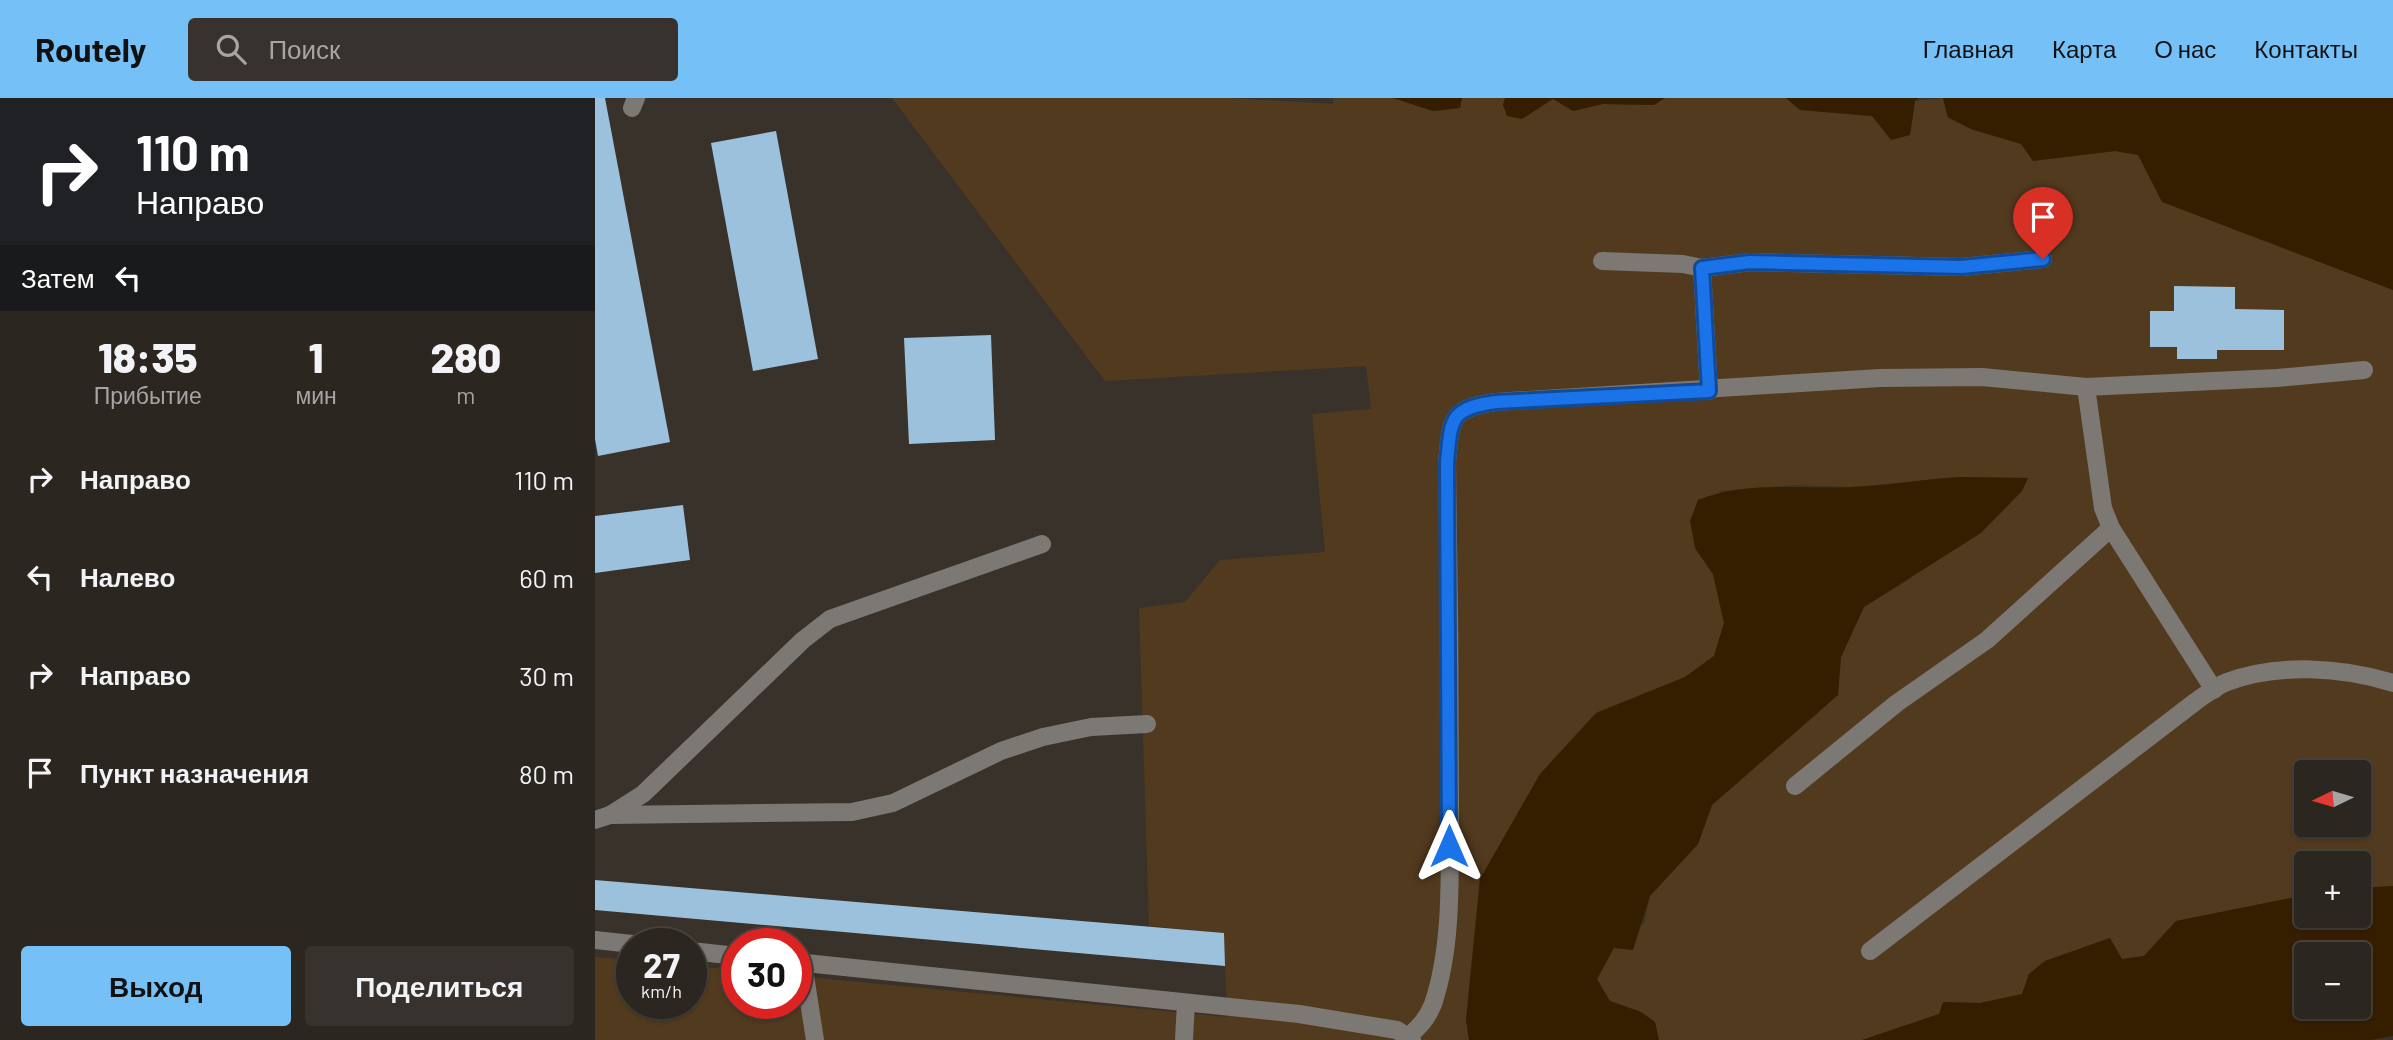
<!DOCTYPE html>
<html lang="ru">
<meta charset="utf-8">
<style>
body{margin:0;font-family:Barlow,sans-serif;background:#37322d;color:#f1f3f6;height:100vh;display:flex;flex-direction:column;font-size:26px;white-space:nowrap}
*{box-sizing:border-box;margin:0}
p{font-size:23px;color:#a6a5a5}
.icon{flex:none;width:38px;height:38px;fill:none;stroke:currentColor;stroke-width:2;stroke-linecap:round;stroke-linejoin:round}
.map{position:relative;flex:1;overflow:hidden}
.sheet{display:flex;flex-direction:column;background:#2b2620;width:595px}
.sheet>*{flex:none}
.hud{background:#202124;color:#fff;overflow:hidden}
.needle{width:46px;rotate:265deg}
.fabs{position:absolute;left:1699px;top:662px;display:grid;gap:14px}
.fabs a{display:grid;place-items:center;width:77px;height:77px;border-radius:7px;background:#2b2620;box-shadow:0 2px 5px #0004,0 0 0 2px #47433e;font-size:35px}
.speed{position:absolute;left:21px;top:830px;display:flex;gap:14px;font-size:35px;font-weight:700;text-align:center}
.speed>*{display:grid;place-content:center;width:91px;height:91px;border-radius:50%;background:#2b2620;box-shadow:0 2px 5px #0004,0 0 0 2px #47433e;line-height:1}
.speed small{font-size:18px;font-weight:400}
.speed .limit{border:10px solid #d22;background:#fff;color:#111}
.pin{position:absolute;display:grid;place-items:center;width:60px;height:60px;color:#fff;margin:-72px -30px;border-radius:50% 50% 50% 0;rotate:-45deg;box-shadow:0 0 7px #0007}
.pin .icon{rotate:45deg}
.me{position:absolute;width:77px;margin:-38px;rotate:0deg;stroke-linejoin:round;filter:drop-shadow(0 0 5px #0008)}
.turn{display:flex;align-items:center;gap:24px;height:147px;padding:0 21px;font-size:32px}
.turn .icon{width:91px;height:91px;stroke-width:2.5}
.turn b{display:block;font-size:49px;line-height:60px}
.then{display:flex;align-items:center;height:66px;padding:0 21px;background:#0003;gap:14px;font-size:26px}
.eta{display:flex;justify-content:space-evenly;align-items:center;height:119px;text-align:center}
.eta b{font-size:42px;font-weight:800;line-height:49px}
.primary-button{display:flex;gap:14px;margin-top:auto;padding:14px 21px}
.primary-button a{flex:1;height:80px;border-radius:7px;background:#75c0f6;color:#111;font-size:28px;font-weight:800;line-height:80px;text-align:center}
.primary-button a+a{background:#37322d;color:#f1f3f6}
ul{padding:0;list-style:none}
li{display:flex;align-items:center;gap:21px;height:98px;padding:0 21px}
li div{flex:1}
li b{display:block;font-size:26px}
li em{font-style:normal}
header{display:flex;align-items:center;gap:42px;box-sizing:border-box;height:98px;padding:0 35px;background:#75c0f6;color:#111}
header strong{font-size:33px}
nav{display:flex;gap:38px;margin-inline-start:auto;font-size:24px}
.search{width:490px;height:63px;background:#37322d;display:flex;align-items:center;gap:18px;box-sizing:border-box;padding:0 24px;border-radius:7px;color:#a6a5a5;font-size:26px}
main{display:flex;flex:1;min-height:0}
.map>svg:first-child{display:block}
.green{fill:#523a1f;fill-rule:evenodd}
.water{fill:#351e00;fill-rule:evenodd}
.building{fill:#9cc1dd}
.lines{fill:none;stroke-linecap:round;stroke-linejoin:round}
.minor{stroke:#7c7874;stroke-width:18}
.route-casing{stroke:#114b97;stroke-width:18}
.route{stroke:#1a73e8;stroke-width:12}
</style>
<header>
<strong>Routely</strong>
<div class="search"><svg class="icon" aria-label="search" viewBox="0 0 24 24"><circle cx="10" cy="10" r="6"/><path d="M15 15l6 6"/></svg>Поиск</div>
<nav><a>Главная</a><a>Карта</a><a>О нас</a><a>Контакты</a></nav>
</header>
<main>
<section class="sheet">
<div class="hud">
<div class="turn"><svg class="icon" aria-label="right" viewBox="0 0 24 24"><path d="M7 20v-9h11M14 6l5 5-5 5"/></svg><div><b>110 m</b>Направо</div></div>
<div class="then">Затем<svg class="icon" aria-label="left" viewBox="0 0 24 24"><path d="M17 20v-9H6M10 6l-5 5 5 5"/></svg></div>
</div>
<div class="eta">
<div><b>18:35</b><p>Прибытие</p></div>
<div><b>1</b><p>мин</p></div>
<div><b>280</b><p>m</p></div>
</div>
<ul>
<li><svg class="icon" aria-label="right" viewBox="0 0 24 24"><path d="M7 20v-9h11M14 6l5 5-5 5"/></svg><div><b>Направо</b></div><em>110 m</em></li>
<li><svg class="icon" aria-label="left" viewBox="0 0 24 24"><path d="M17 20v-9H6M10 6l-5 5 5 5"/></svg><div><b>Налево</b></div><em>60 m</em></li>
<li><svg class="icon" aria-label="right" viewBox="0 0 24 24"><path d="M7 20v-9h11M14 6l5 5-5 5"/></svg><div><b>Направо</b></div><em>30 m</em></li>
<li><svg class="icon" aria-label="arrive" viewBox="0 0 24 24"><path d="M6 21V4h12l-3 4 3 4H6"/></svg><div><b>Пункт назначения</b></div><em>80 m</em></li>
</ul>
<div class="primary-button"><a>Выход</a><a>Поделиться</a></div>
</section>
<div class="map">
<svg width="1798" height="942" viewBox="0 0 1798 942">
<rect width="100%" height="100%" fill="#39322a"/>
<path class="green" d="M297,0H636L738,6V0H798L839,13L865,10L867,0H910L908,7L958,1L978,13L1008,6L1059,7L1070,0H1191L1205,12L1277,18L1315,37L1320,3L1348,0L1353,20L1376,31L1426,46L1438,62L1521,53L1544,57L1646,133L1798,192V788L1764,790V765H1712L1711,797L1581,823L1549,858L1527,861L1515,840L1450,863L1434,876L1427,896L1385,905L1349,904L1344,916L1267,942H1064L1060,924L1046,914L1014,903L1002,881L1019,849L1049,825L1055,798L1103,746L1117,707L1243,597L1246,559L1269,509L1313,482L1432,380L1364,379L1257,389L1200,387L1125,393L1100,450L1118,476L1129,525L1119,558L1090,579L1001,615L945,676L885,781L871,922L874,942H0V859L37,862V905H96V868L142,872V905H201V878L633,919L628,835L554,828L544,510L590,504L625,462L730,454L717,316L776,311L771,268L510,283ZM1712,674H1764V726H1712Z"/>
<g class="water">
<polygon points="798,0 867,0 865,10 838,13"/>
<polygon points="910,0 1070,0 1059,7 1008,6 978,13 958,1 927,21 912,18 908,7"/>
<polygon points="1191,0 1324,0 1320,3 1315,37 1296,42 1277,18 1205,12"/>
<polygon points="1348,0 1798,0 1798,192 1567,104 1543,57 1520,53 1438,63 1426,46 1376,31 1353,19"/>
<path d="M1364,379L1433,380L1427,393L1386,435L1269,509L1246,559L1243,597L1117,707L1103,746L1055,798L1038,852L1019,850L1002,881L1015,903L1046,914L1060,924L1064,942H874L871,922L885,781L945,676L1001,615L1090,579L1119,558L1129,525L1118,476L1100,450L1095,423L1103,402C1153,382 1205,392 1257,389C1293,388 1328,381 1364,379Z"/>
<path d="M1798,788V938L1775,942H1267L1344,916L1348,904L1385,905L1427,896L1434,876L1450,863L1515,840L1527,861L1549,858L1581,823L1711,797L1712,817H1764V790ZM1712,856H1764V908H1712Z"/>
</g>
<g class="building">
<polygon points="0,0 10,0 75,344 3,358 0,341"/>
<polygon points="181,33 223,261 158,273 116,45"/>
<polygon points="1579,188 1640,189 1640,211 1689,212 1689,252 1622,252 1622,261 1582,261 1582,249 1555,249 1555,213 1579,213"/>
<polygon points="396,237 400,342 314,346 309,240"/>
<polygon points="88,407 95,462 0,475 0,418"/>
<polygon points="0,782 629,835 630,868 0,812"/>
</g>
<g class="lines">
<g class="minor">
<polyline points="37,10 41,0"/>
<polyline points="1007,163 1088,166 1107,170 1155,164 1366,169 1448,161"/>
<polyline points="1107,170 1114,293"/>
<polyline points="1491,289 1508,410 1516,430 1619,592"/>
<polyline points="1200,688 1302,605 1392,542 1516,430"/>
<polyline points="15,717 257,714 298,705 406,653 448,639 496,629 552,626"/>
<polyline points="0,722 15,717 48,696 208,542 235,521 447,446"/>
<polyline points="0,842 37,846"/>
<polyline points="96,853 142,858"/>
<path d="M1275,853L1600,604C1610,597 1621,588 1632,584C1683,565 1747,569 1798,585"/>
<polyline points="201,864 704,916 802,932 817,942"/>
<polyline points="208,865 220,942"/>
<path d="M813,939C825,928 832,921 838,906C859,844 854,769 855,705C855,592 854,478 852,365C856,322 854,310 901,304L1285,280L1387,279L1491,289L1682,280L1769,272"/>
<polyline points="589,942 591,905"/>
</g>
</g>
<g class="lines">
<g class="route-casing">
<path id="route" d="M854,748L852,365C856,322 854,310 901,304L1114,293L1107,170L1155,164L1366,169L1448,161"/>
</g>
<use href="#route" class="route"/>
</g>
</svg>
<div class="fabs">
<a><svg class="needle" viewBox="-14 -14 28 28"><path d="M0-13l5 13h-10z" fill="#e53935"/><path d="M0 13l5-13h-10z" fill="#a6a5a5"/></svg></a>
<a>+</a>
<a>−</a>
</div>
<div class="speed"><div>27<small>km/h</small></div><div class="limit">30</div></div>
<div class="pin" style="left:1448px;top:161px;background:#d93025"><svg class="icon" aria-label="arrive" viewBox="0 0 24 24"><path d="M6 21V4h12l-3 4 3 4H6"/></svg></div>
<svg class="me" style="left:854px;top:748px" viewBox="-20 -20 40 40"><path d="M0-17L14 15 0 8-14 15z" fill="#1a73e8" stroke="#fff" stroke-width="4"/></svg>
</div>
</main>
